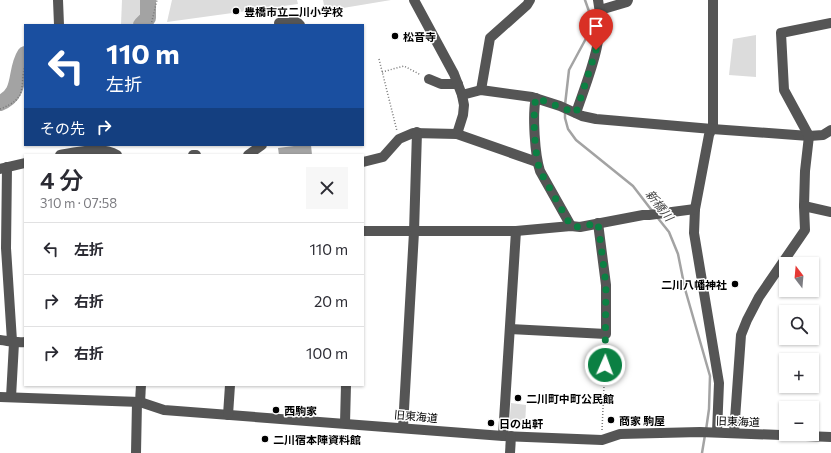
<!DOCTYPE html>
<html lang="ja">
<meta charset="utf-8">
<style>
body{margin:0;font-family:Commissioner,"Noto Sans JP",sans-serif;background:#f7f7f7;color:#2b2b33;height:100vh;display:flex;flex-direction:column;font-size:15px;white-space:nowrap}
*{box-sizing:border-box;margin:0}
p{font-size:13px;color:#7c7c81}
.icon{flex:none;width:22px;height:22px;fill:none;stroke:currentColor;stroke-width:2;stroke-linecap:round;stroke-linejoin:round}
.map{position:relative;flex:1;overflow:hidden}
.drawer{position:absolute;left:24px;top:154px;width:340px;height:232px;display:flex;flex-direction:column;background:#fff;border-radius:0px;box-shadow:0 1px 3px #0004}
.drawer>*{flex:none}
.guide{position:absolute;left:24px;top:24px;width:340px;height:122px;border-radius:0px;box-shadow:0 1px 3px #0004;background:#1a4fa0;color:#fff;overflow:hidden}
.needle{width:26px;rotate:344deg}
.tools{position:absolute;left:779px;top:257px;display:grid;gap:8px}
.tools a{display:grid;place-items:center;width:40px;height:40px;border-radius:0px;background:#fff;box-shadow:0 1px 3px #0004;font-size:20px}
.pin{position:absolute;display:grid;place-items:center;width:34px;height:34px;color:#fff;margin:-41px -17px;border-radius:50% 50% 50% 0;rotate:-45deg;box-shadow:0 0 4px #0007}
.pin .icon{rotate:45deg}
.me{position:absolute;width:44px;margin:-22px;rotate:2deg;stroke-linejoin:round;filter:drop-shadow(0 0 3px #0008)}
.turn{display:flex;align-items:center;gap:14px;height:84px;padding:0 16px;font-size:18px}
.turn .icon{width:52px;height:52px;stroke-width:2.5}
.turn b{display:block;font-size:28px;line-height:34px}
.then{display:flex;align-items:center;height:38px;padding:0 16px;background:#0003;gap:8px;font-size:15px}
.round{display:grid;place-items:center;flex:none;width:42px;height:42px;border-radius:0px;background:#f7f7f7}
.head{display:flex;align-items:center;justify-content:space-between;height:68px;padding:0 16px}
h1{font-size:24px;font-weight:600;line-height:30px}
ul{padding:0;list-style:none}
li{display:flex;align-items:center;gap:12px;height:52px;padding:0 16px;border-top:1px solid #e1e1e2}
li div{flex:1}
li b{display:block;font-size:15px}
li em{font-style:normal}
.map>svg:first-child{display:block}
.green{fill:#dcdcdc}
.water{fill:#a3a3a3}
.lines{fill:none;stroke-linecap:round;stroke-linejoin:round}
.stream{stroke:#a3a3a3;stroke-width:2.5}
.river{stroke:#a3a3a3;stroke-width:16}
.path{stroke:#777;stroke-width:1.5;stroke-dasharray:1 2;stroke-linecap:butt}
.minor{stroke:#555;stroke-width:10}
.route{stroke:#0b8043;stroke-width:7;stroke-dasharray:0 12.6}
.poi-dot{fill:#000;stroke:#fff;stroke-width:1.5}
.labels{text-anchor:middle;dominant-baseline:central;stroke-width:3;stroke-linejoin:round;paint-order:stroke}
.poi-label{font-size:11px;font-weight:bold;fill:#000;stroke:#fff;text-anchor:start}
.street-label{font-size:11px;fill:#000;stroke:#fff}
.water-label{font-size:12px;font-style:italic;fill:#444;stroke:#fff}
</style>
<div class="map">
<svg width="831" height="453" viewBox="0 0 831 453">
<rect width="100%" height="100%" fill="#fff"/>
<g class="green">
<polygon points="122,0 148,0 145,13 140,25 121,25"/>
<polygon points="172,0 297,0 298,4 167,22"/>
<polygon points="323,0 391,0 325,11"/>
<polygon points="756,35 756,77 729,75 733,39"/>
<polygon points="511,403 526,405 525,428 509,428"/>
</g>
<polygon class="water" points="302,145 311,145 312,155 279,155 278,148"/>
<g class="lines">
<g class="stream">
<polyline points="565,105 569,70 590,31 591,17 585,0"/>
<polyline points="565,112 565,118 568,129 576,140 633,186 653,212"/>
<polyline points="657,217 669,232 678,254 685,289 710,376 709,409 706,430"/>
<polyline points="702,453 705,435"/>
</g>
<g class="river">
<polyline points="141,25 148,18 148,0"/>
<path d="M0,103C23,94 14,71 25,54"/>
</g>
<g class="path">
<polyline points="151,25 157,0"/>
<polyline points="379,59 397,131"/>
<polyline points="382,72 404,66 421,75"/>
<path d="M0,109C29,98 19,88 25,65"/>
<polyline points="602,430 606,342"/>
</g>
<g class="minor">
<polyline points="58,0 59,25"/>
<polyline points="713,0 713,126 709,135 695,209 694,233 719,383 717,432"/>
<polyline points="600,10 627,2 628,0"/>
<polyline points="279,23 295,20 300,25"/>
<polyline points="429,79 441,84 458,84"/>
<polyline points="481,90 490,38 527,5 530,0"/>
<polyline points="462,95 481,90 532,97 560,106 582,116 596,119 712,129 809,136 823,135 831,130"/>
<path d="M536,98C532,114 535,156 540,171L571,226"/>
<path d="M576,113C588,77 606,38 598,0"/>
<polyline points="457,134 537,162"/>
<path d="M60,155C77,152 102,146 117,155"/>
<polyline points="193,155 196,155"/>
<polyline points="248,155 262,145"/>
<polyline points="363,162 383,157 399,139 413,133 457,134 463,115 464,105 462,95 454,74 414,0"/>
<polyline points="7,167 6,248 12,341"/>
<polyline points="0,169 25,163"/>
<polyline points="804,206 805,171 809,136 784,90 781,33 831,23"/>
<polyline points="363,231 516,231 571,226 580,227 643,215 649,215 695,209"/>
<polyline points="510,329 606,334 606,285 598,223"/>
<path d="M0,340C9,341 16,343 25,342"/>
<polyline points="0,397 140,402 164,410 503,436 602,440 620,434 700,432 831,437"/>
<polyline points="11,397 14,343"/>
<polyline points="140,402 141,385"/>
<polyline points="228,415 230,385"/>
<polyline points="345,423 346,385"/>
<polyline points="403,427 414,232 417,132"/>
<polyline points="734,433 741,335 747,320 759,297 805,230 804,206 831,212"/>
<polyline points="503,436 516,231"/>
<polyline points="136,453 137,402"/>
<polyline points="510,453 511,436"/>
</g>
</g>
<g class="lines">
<path class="route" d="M596,50L576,113L536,98C532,113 535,156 540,171L571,226L580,227L598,223L606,285L605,365"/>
</g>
<g class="poi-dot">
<circle cx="236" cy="11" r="4"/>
<circle cx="395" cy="36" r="4"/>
<circle cx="735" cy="284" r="4"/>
<circle cx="518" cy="398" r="4"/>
<circle cx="276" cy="410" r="4"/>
<circle cx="611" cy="420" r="4"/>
<circle cx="491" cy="423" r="4"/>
<circle cx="265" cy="439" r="4"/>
</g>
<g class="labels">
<g class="poi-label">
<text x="244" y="11">豊橋市立二川小学校</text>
<text x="403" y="36">松音寺</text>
<text x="727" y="284" text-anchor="end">二川八幡神社</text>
<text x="526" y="398">二川町中町公民館</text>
<text x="284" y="410">西駒家</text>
<text x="619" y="420">商家 駒屋</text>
<text x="499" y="423">日の出軒</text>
<text x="273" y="439">二川宿本陣資料館</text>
</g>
<g class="street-label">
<text transform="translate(416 416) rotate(5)">旧東海道</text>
<text transform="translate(738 421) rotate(2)">旧東海道</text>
</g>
<g class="water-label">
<text transform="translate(660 205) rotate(52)">新橋川</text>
</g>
</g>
</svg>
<div class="tools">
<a><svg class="needle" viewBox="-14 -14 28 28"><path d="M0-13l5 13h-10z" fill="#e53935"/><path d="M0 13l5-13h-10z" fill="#7c7c81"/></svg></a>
<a><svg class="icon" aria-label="search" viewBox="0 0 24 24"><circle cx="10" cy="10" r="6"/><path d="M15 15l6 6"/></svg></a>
<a>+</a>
<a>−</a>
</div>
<div class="pin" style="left:596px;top:50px;background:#d93025"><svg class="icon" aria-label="arrive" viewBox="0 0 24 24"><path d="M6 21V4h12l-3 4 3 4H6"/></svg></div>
<svg class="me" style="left:605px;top:365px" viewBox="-20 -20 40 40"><circle r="17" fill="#0b8043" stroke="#fff" stroke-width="3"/><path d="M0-11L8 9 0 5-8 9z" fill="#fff"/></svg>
<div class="guide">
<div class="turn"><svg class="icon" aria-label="left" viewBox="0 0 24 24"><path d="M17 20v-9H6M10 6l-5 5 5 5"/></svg><div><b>110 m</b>左折</div></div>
<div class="then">その先<svg class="icon" aria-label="right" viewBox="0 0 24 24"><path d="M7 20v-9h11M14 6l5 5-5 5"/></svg></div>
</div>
<section class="drawer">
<div class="head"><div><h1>4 分</h1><p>310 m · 07:58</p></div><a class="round"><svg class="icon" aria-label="close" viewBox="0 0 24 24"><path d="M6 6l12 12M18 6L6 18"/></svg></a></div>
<ul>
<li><svg class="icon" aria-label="left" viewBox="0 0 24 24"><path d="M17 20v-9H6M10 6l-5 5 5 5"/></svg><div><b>左折</b></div><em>110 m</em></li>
<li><svg class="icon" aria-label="right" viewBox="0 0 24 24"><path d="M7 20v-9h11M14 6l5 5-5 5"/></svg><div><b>右折</b></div><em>20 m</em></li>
<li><svg class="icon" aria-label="right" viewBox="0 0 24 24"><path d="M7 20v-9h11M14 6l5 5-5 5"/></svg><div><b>右折</b></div><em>100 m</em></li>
</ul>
</section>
</div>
